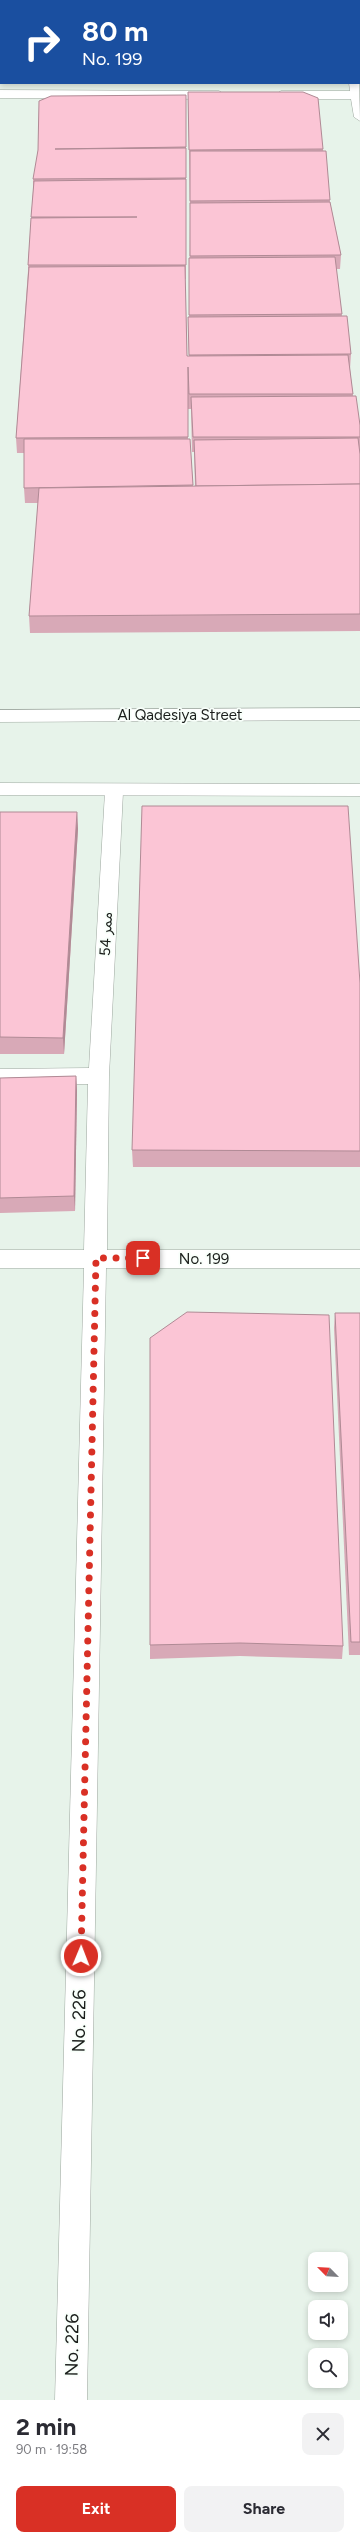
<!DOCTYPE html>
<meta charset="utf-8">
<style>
body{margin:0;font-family:Figtree,"Noto Sans Arabic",sans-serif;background:#f2f2f3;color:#2b2b33;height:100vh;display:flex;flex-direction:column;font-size:15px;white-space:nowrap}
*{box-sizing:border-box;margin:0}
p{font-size:13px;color:#7c7c81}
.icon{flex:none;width:22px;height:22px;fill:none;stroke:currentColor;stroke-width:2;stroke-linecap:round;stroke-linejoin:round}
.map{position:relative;height:2400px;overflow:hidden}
.side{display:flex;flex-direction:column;background:#fff;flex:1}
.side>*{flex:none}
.top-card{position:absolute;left:0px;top:0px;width:360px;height:84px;box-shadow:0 2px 6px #0003;background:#1a4fa0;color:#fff;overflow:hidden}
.needle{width:26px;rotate:294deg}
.buttons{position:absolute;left:308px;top:2252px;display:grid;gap:8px}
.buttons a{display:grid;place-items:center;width:40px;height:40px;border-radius:8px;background:#fff;box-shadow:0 2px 6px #0003;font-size:20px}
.pin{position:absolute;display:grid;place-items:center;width:34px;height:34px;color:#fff;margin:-17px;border-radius:8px;box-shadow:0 2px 6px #0006}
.me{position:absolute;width:44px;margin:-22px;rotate:1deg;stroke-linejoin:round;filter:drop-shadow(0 0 3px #0008)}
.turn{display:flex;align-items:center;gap:14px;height:84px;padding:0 16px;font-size:18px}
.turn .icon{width:52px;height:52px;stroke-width:2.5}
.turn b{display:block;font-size:28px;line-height:34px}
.round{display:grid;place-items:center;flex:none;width:42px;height:42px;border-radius:8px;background:#f2f2f3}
.headline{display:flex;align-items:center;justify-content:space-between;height:68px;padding:0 16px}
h1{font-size:24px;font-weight:700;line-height:30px}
.action{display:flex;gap:8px;margin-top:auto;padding:8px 16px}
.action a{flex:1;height:46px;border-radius:8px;background:#d93025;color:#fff;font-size:16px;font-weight:700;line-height:46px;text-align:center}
.action a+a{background:#f2f2f3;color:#2b2b33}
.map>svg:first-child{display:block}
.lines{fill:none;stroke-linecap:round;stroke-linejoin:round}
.minor-casing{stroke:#9da79f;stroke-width:1}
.tertiary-casing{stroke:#9da79f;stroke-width:1}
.minor{fill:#fff;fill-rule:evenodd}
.tertiary{fill:#fff;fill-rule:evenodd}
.wall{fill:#d8a9b7;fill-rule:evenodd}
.shaded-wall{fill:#b08a95}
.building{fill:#fbc5d5;stroke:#b08a95}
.route{stroke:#d93025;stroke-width:7;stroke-dasharray:0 12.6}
.labels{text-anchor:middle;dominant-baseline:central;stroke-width:3.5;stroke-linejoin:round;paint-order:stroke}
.street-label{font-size:15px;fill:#1a1e1b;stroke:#f8fffa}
.near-street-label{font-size:18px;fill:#1a1e1b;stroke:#f8fffa}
</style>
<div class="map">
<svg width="360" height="2400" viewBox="0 0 360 2400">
<rect width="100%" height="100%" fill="#e7f3ea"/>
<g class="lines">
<g class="minor-casing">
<g id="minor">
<polygon points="0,0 11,0 11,1 1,1 1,4"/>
<polygon points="335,0 347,0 348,1 336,1"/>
<polygon points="1,36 1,54 0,55 0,37"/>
<polygon points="359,80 360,121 354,117 351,99 281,99 275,95 281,91 350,91 349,83 359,83"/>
<polygon points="0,90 219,91 225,95 219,99 0,98"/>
<polygon points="114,786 121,788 123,792 109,1076 107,1250 360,1250 360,1268 106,1268 87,2400 55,2400 84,1268 0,1268 0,1250 84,1250 88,1084 0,1085 0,1069 89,1068 105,792 107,788"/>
</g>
</g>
<g class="tertiary-casing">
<g id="tertiary">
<polygon points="360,708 360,720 0,722 0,710"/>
<polygon points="0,783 360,784 360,796 0,795"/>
</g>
</g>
<use href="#minor" class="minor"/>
<use href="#tertiary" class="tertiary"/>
</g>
<g class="wall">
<path d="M188,92L323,149L330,202L341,255L340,269H336L342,316L351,354L350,369L353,396L360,425V631L30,633L29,616L38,503H25L24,488V453H17L16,438L28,271V265L33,191V179L186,95V279H185L187,356H189L188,317H189L190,215ZM188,388V409H191L192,452H194L195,486H193L190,439H188Z"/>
<polygon points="0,812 77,812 78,829 64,1054 0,1054"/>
<polygon points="360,983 360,1167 133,1167 132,1150"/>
<polygon points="76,1076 77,1091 75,1211 0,1213 0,1078"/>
<polygon points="335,1313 360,1313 360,1655 349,1655 334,1328"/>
<polygon points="150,1338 343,1646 342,1659 240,1656 150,1659"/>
</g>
<g class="shaded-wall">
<polygon points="77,812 78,829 64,1054 63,1038"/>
<polygon points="76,1076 77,1091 75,1211 74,1196"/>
</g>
<g class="building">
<rect x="47" y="0" width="258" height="1"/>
<polygon points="188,92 303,92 318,98 323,149 189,150"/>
<polygon points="186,95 186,147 55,149 186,148 186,178 33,179 38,150 39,101 51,96"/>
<polygon points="190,151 326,151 330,200 190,201"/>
<polygon points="186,179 186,265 28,265 31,218 137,217 31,217 34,181"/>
<polygon points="330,202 341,255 190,256 190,203"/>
<polygon points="335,257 342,314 189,315 189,258"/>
<polygon points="185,266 187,356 348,355 353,394 189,394 188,367 188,437 16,438 29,267"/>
<polygon points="347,316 351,354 189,355 188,317"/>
<polygon points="356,396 360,425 360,437 193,437 191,397"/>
<polygon points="358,438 360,454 360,484 196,486 194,440"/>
<polygon points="24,439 190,439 193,485 24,488"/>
<polygon points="360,484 360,614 29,616 39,488"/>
<polygon points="142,806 348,806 360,983 360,1151 132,1150"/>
<polygon points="0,812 77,812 63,1038 0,1037"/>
<polygon points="76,1076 74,1196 0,1198 0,1078"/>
<polygon points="187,1312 329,1315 343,1646 240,1643 150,1645 150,1338"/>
<polygon points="335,1313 360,1313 360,1642 351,1642"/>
</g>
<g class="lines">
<polyline class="route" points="81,1956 96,1258 143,1258"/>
</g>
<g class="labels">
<g class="street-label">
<text x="180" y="715">Al Qadesiya Street</text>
<text transform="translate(106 934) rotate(-87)">ممر 54</text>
<text x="204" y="1259">No. 199</text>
</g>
<g class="near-street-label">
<text transform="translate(79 2021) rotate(-89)">No. 226</text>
<text transform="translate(72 2345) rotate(-89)">No. 226</text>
</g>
</g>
</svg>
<div class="buttons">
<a><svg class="needle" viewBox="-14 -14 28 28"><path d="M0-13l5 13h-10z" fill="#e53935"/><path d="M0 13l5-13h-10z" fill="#7c7c81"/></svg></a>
<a><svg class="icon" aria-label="sound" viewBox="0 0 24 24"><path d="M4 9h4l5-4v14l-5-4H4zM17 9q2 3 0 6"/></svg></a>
<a><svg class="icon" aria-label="search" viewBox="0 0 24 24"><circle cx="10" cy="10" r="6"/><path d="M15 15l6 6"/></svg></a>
</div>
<div class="pin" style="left:143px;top:1258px;background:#d93025"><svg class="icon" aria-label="arrive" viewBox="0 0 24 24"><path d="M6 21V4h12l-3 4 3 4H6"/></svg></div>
<svg class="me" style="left:81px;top:1956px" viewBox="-20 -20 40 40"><circle r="17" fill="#d93025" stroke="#fff" stroke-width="3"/><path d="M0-11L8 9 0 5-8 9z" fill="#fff"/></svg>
<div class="top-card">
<div class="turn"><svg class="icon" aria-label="right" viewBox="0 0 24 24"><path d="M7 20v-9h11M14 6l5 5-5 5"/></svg><div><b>80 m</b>No. 199</div></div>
</div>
</div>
<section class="side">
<div class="headline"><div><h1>2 min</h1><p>90 m · 19:58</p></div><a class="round"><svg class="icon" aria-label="close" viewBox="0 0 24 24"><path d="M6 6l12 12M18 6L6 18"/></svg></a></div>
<div class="action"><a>Exit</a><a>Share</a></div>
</section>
